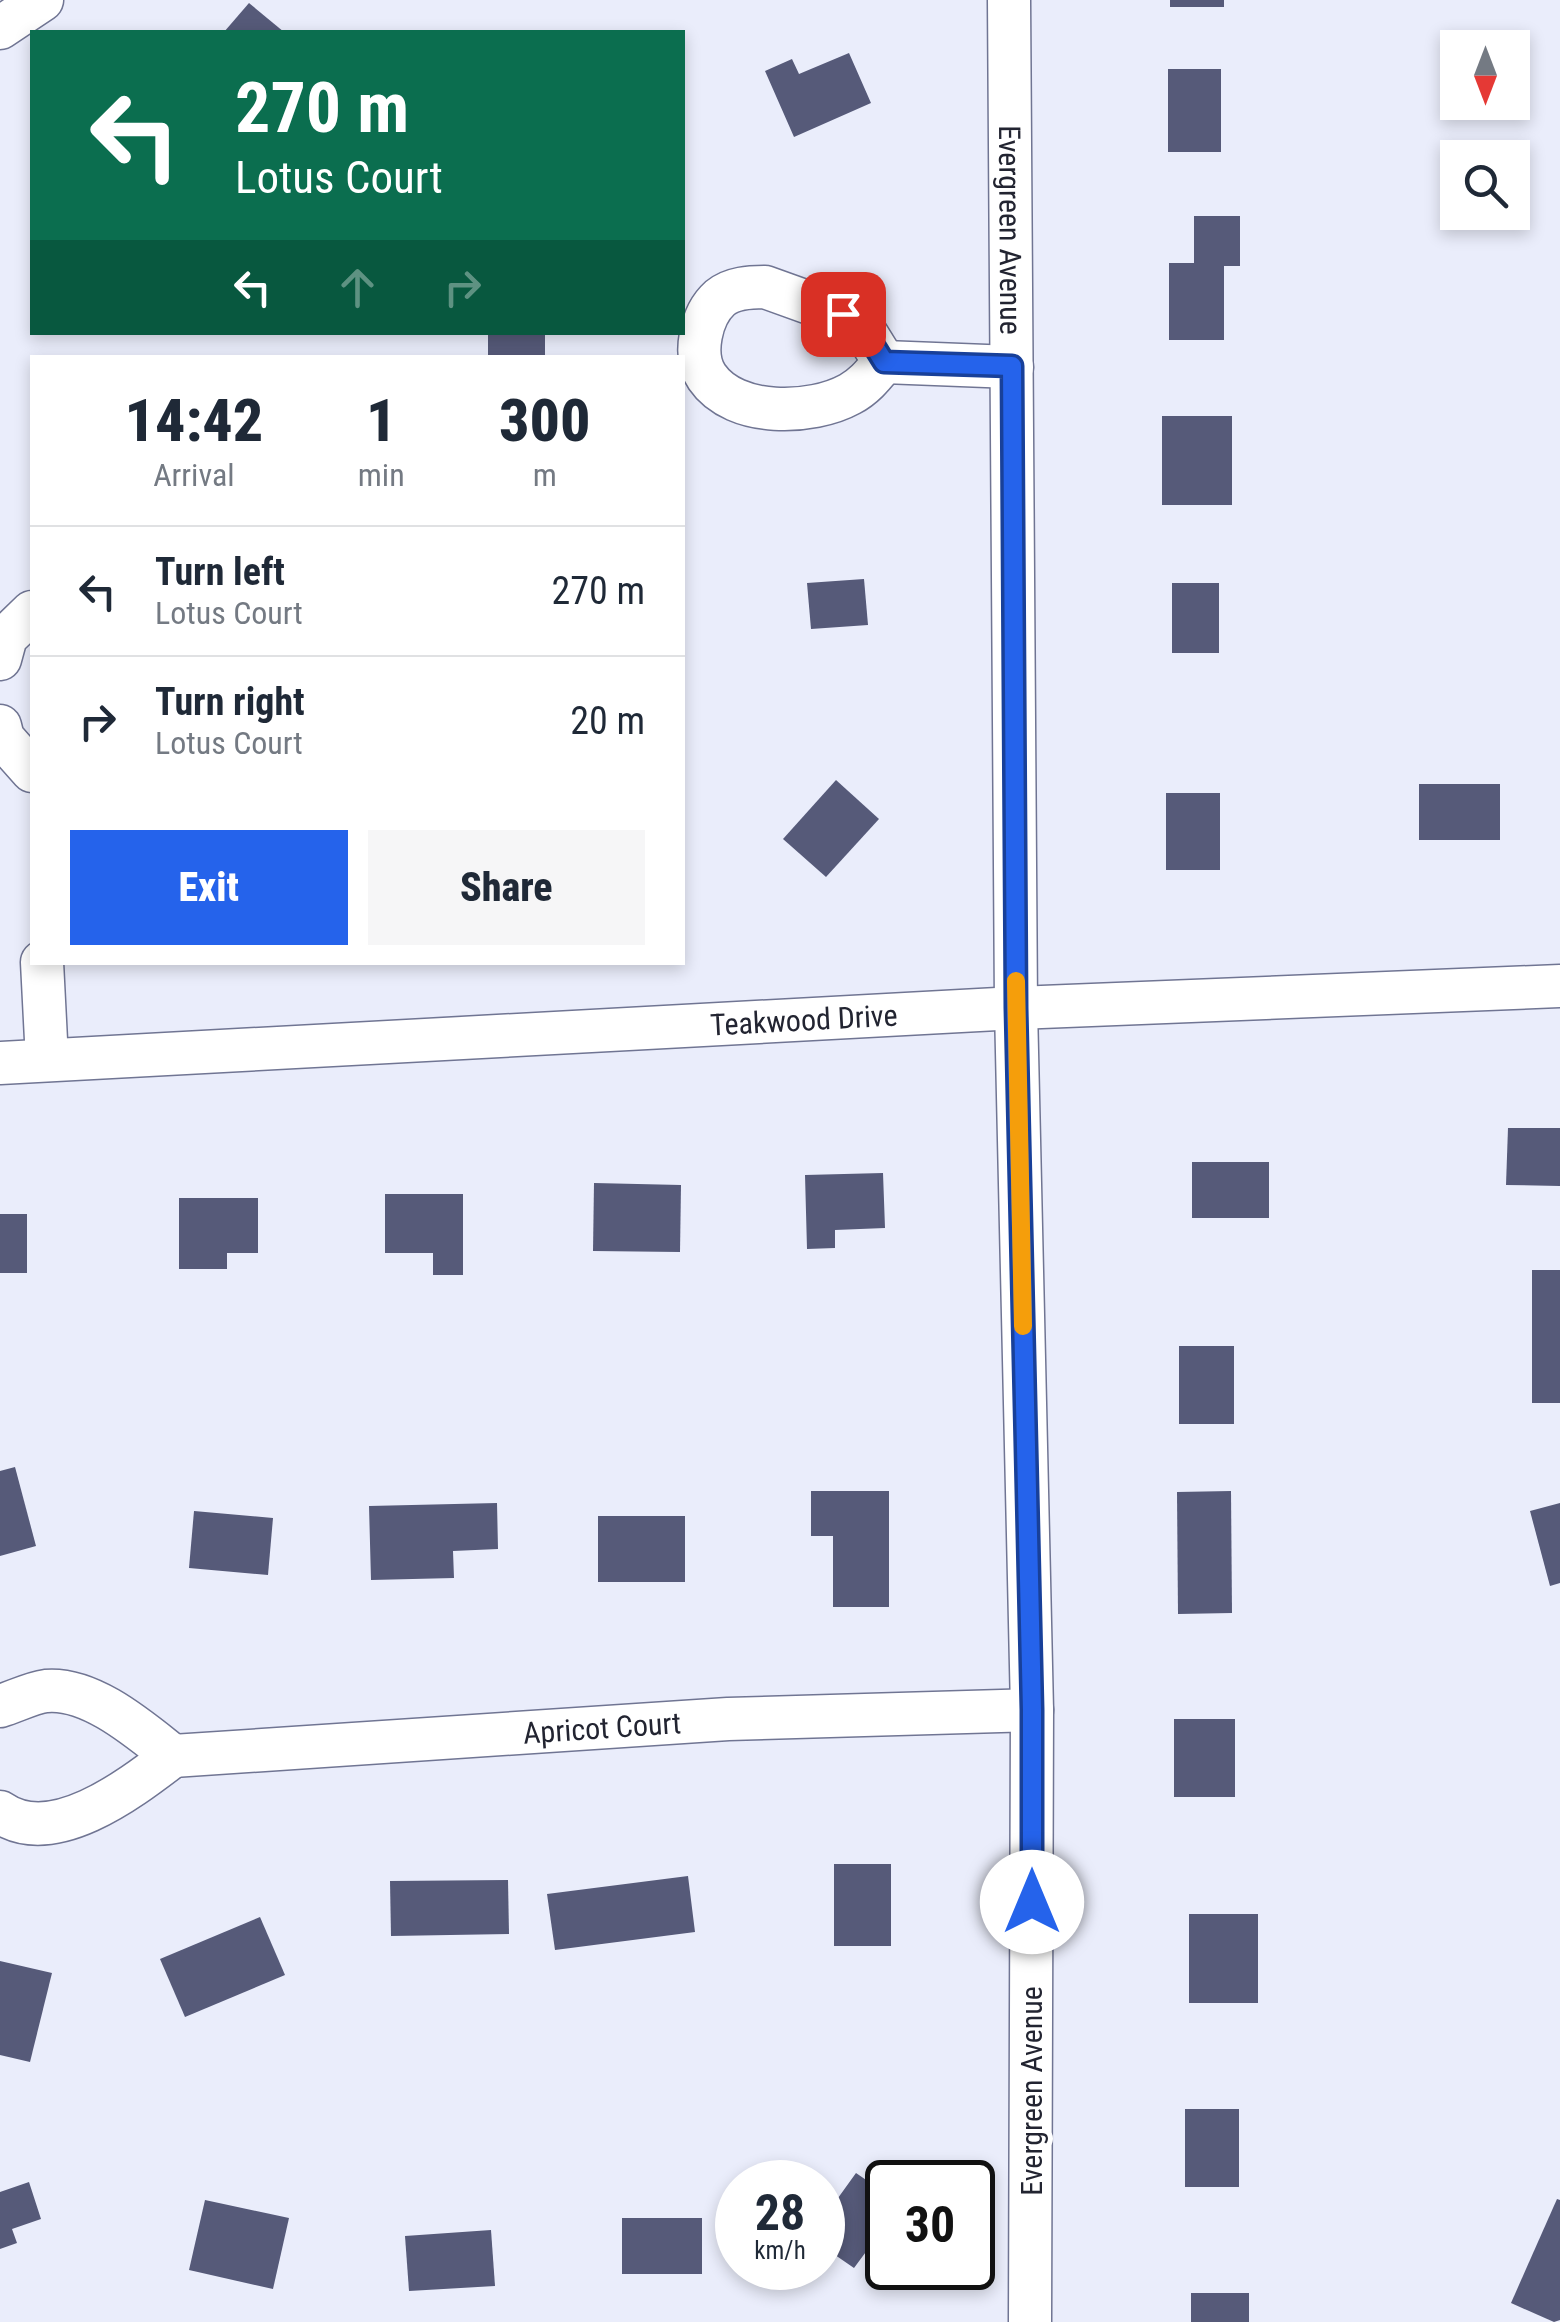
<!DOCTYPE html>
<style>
body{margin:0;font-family:"Roboto Condensed",sans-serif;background:#f6f6f7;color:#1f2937;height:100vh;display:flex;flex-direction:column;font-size:38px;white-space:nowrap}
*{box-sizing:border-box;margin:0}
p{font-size:32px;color:#747a83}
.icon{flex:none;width:55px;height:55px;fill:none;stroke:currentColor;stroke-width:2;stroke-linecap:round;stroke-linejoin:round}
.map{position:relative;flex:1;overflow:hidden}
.details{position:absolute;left:30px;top:355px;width:655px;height:610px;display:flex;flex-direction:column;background:#fff;border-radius:0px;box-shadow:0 5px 15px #0003}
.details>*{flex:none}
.guide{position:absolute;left:30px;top:30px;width:655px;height:305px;border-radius:0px;box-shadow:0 5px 15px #0003;background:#0b6e4f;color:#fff;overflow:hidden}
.needle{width:65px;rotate:180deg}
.buttons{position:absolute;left:1440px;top:30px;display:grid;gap:20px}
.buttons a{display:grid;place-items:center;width:90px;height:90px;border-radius:0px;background:#fff;box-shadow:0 5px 15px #0003;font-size:50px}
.speed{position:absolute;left:715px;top:2160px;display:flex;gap:20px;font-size:50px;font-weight:700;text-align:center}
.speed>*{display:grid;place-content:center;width:130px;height:130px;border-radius:50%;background:#fff;box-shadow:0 5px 15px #0003;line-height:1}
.speed small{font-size:25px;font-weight:400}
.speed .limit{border:5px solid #111;border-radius:15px;background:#fff;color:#111}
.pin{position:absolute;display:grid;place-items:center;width:85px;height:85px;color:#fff;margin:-42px;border-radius:20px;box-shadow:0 5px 15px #0006}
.me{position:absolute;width:110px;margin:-55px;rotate:0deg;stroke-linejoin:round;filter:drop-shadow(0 0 8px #0008)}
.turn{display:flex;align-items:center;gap:35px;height:210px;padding:0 40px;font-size:45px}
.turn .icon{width:130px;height:130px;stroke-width:2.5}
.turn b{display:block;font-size:70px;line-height:85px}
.lanes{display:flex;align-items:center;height:95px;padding:0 40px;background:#0003;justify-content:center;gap:50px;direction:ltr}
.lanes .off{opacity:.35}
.eta{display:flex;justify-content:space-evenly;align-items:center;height:170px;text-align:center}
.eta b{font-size:60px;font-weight:800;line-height:70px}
.action{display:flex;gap:20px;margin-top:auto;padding:20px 40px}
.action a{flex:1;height:115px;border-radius:0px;background:#2563eb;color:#fff;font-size:40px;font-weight:800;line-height:115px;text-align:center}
.action a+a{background:#f6f6f7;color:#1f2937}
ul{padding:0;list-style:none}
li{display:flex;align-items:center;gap:30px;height:130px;padding:0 40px;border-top:2px solid #e0e1e3}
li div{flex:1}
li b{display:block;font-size:38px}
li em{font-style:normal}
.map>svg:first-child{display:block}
.building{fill:#565a79}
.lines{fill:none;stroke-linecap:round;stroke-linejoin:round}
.street-casing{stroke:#707593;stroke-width:45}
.street{stroke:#fff;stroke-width:42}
.route-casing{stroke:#184099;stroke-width:25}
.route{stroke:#2563eb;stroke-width:18}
.slow{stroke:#f59e0b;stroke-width:18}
.labels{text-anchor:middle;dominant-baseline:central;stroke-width:10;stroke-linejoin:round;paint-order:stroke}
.street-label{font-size:30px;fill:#222431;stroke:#fff}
</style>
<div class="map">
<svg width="1560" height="2322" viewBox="0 0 1560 2322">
<rect width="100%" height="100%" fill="#eaedfb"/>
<g class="building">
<rect x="1170" y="0" width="54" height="7"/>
<polygon points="249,3 284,32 224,32"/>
<polygon points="849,53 871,103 794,137 765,71 792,59 799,74"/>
<rect x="1168" y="69" width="53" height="83"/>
<polygon points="1194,216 1240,216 1240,266 1224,266 1224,340 1169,340 1169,263 1194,263"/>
<rect x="488" y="332" width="57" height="26"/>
<rect x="1162" y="416" width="70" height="89"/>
<polygon points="864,579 868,625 811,629 807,583"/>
<rect x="1172" y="583" width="47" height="70"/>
<polygon points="836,780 879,819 826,877 783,839"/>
<rect x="1419" y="784" width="81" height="56"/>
<rect x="1166" y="793" width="54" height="77"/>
<polygon points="1508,1128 1560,1128 1560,1186 1506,1185"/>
<rect x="1192" y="1162" width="77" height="56"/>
<polygon points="883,1173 885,1228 835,1230 835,1248 807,1249 805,1175"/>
<polygon points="594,1183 681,1185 680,1252 593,1251"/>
<polygon points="385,1194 463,1194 463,1275 433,1275 433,1253 385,1253"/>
<polygon points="179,1198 258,1198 258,1253 227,1253 227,1269 179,1269"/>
<rect x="0" y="1214" width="27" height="59"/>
<rect x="1532" y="1270" width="28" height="133"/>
<rect x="1179" y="1346" width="55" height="78"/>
<polygon points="15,1467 36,1546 0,1556 0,1471"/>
<polygon points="811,1491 889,1491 889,1607 833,1607 833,1536 811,1536"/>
<polygon points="1231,1491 1232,1613 1178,1614 1177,1492"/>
<polygon points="497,1503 498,1549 453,1551 454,1578 371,1580 369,1506"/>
<polygon points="1560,1503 1560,1583 1550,1586 1530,1511"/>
<polygon points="194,1511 273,1518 268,1575 189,1568"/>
<rect x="598" y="1516" width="87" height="66"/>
<rect x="1174" y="1719" width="61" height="78"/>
<rect x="834" y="1864" width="57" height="82"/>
<polygon points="688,1876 695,1932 555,1950 547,1894"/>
<polygon points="508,1880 509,1934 391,1936 390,1881"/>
<rect x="1189" y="1914" width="69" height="89"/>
<polygon points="260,1917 285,1975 185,2017 160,1959"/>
<polygon points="0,1961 52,1973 30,2062 0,2055"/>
<rect x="1185" y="2109" width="54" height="78"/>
<polygon points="856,2173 888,2195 888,2222 854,2268 822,2246 822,2187 838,2198"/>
<polygon points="29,2182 41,2219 12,2229 17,2243 0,2249 0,2192"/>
<polygon points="1557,2199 1560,2200 1560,2320 1554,2322 1511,2303"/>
<polygon points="205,2200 289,2218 273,2289 189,2270"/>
<rect x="622" y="2218" width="80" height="56"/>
<polygon points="491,2230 495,2286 409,2291 405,2236"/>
<rect x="1191" y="2293" width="58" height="29"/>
</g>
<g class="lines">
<g class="street-casing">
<g id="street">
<path id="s1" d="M1009,0L1016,1008L1032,1710L1030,2322"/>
<polyline points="0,28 42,0"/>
<path d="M765,287L843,315L866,333L884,362C874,374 865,386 850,394C812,415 735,418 707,377C692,355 701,315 720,298C732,288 750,287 765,287Z"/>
<polyline points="884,362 1012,367"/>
<polyline points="0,659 6,637 32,612"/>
<polyline points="0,726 3,738 32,771"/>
<polyline points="42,962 47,1060"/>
<path id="s2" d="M0,1063L1016,1008L1560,986"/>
<path d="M0,1706C14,1702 31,1693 46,1691C91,1687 140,1730 173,1756C131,1788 53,1849 0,1812"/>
<path id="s3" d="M173,1756L728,1719L1032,1710"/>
</g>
</g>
<use href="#street" class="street"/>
</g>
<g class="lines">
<g class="route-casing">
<polyline id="route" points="843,314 866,333 884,362 1012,366 1016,1008 1032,1710 1032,1902"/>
</g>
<use href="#route" class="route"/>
<polyline class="slow" points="1016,981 1023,1326"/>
</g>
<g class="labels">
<g class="street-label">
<text stroke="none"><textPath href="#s1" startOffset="230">Evergreen Avenue</textPath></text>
<text stroke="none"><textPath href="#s2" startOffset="805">Teakwood Drive</textPath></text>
<text stroke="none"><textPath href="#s3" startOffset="430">Apricot Court</textPath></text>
<text transform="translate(1031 2091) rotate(-90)">Evergreen Avenue</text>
</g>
</g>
</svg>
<div class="buttons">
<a><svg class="needle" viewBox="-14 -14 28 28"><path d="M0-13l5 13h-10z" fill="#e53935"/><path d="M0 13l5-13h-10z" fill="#747a83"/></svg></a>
<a><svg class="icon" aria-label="search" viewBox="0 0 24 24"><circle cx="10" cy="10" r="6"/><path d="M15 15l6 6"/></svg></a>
</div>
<div class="speed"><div>28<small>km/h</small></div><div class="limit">30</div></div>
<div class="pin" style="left:843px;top:314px;background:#d93025"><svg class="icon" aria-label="arrive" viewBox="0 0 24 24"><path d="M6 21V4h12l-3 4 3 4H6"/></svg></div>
<svg class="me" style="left:1032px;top:1902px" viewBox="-20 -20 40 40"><circle r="19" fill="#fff"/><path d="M0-13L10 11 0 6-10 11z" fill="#2563eb"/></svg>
<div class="guide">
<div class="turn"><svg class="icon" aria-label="left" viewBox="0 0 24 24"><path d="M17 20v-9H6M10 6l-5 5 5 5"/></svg><div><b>270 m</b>Lotus Court</div></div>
<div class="lanes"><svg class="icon" aria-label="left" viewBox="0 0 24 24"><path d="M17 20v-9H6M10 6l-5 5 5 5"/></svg><svg class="icon off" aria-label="ahead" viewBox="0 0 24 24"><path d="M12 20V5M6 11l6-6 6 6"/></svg><svg class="icon off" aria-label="right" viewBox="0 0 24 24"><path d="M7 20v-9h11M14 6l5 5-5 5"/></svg></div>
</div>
<section class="details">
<div class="eta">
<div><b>14:42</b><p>Arrival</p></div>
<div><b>1</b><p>min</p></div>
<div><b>300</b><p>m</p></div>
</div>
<ul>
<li><svg class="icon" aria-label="left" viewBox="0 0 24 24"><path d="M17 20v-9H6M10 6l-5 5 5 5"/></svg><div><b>Turn left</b><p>Lotus Court</p></div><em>270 m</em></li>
<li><svg class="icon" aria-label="right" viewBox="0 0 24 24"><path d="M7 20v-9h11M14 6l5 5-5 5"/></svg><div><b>Turn right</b><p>Lotus Court</p></div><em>20 m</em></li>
</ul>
<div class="action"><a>Exit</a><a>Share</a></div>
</section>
</div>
